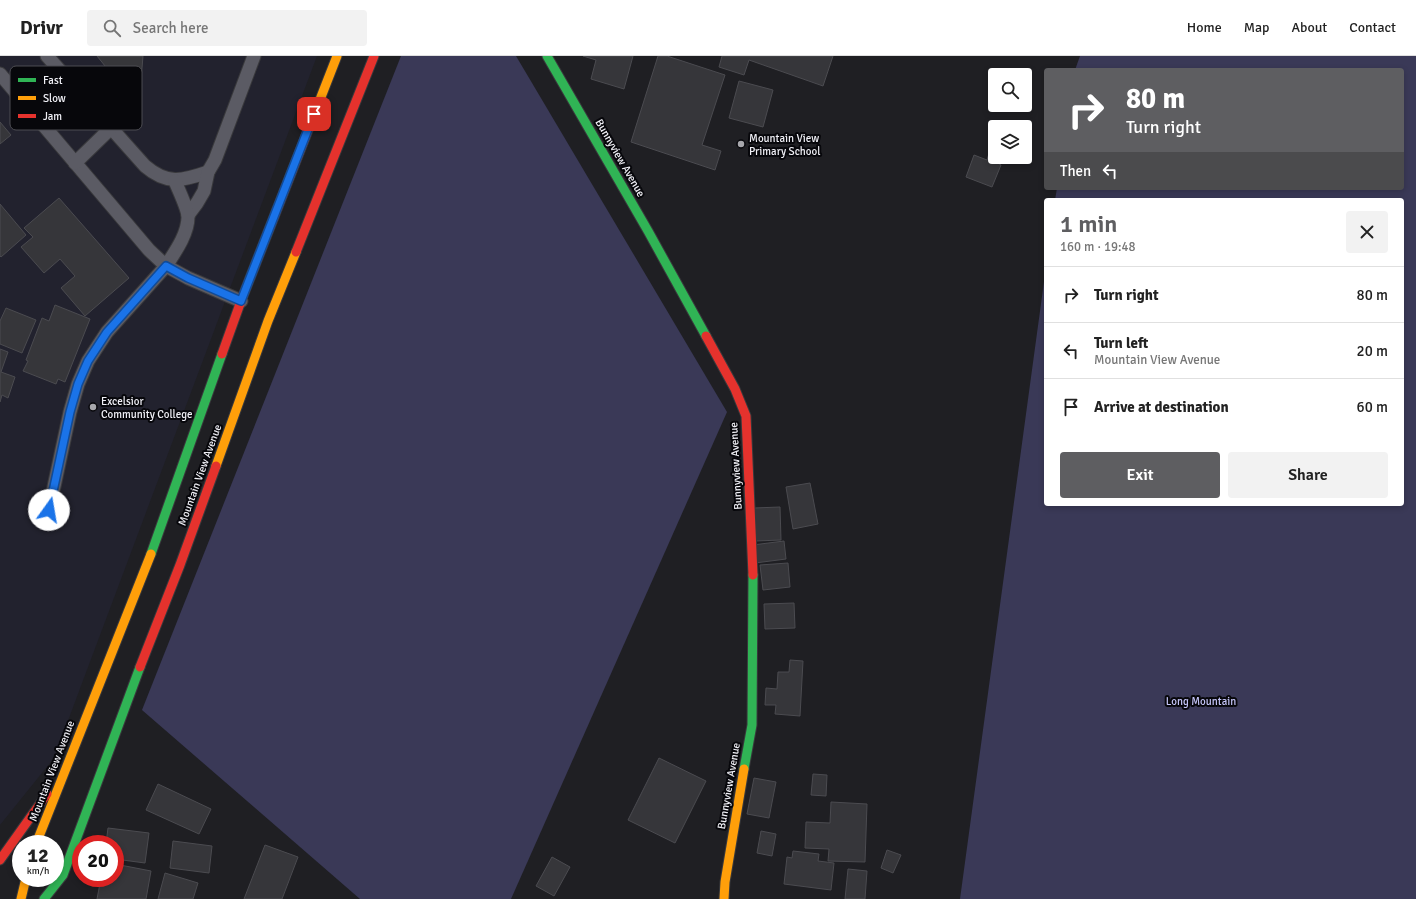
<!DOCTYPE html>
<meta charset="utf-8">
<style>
body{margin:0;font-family:Signika,sans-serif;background:#f2f2f2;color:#222;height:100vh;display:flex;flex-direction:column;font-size:15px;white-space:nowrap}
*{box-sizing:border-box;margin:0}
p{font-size:13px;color:#767676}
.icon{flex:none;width:22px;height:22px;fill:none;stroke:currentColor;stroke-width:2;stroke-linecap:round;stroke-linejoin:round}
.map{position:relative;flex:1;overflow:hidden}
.sheet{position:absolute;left:1044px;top:142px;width:360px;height:308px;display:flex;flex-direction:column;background:#fff;border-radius:4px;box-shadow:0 2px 6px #0003}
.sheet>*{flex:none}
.top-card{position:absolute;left:1044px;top:12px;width:360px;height:122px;border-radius:4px;box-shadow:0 2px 6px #0003;background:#5e5e61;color:#fff;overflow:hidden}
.buttons{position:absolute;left:988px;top:12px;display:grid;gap:8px}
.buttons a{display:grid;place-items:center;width:44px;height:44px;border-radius:4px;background:#fff;box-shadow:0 2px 6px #0003;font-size:20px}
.speed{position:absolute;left:12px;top:779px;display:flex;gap:8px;font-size:20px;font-weight:700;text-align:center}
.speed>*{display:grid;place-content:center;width:52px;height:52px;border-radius:50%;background:#fff;box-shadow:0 2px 6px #0003;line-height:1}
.speed small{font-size:10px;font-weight:400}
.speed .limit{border:6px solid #d22;background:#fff;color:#111}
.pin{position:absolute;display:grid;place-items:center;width:34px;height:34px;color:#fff;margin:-17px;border-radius:8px;box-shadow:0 2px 6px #0006}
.me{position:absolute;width:44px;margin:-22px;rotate:13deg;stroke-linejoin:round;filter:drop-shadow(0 0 3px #0008)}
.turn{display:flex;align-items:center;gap:14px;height:84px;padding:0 16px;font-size:18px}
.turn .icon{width:52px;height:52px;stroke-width:2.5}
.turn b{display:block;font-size:28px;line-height:34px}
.then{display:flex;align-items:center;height:38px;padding:0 16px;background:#0003;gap:8px;font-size:15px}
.round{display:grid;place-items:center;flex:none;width:42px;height:42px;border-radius:4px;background:#f2f2f2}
.headline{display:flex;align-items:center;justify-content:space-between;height:68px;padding:0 16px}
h1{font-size:24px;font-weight:600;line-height:30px;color:#5e5e61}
.primary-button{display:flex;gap:8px;margin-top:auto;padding:8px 16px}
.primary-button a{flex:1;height:46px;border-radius:4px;background:#5e5e61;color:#fff;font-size:16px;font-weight:600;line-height:46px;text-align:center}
.primary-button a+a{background:#f2f2f2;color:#222}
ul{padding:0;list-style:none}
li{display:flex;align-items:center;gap:12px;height:56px;padding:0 16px;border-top:1px solid #e0e0e0}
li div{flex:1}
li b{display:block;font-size:15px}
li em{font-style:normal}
header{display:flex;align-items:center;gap:24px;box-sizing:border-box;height:56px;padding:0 20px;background:#fff;border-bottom:1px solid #e0e0e0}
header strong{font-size:19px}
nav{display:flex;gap:22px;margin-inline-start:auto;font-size:14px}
.search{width:280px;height:36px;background:#f2f2f2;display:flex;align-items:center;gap:10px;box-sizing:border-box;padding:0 14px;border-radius:4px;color:#767676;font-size:15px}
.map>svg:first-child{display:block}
.built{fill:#22222e}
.green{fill:#3a3957}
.building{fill:#36363a;stroke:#4b4b50}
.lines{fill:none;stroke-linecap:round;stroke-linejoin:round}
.lane-casing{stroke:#39393c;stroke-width:15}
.fast-casing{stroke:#39393c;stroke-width:11}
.slow-casing{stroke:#39393c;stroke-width:11}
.jam-casing{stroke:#39393c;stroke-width:11}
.lane{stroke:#5b5b64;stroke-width:13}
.fast{stroke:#30b455;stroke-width:9}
.slow{stroke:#ff9f0a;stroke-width:9}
.jam{stroke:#e5322d;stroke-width:9}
.route-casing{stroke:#114b97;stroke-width:10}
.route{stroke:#1a73e8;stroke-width:7}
.poi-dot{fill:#a8a8ad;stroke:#07070b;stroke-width:1.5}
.labels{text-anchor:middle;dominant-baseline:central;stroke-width:4;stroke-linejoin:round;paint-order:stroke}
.poi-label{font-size:11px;fill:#f1f1f7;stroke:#07070b;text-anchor:start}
.street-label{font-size:11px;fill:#f1f1f7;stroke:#07070b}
.park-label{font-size:11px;fill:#c6c6fa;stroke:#07070b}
.key{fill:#07070b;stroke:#4d4d52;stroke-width:1}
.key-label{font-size:11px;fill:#f1f1f7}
</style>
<header>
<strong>Drivr</strong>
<div class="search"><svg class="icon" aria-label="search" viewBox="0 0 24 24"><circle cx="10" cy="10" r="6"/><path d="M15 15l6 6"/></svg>Search here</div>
<nav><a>Home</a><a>Map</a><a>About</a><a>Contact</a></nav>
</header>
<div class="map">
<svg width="1416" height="843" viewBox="0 0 1416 843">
<rect width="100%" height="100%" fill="#1f1f23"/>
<polygon class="built" points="0,0 317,0 54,702 0,769"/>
<g class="green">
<polygon points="401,0 516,0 727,356 511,843 360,843 142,654"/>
<polygon points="1080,0 1416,0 1416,843 960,843 1046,211 1046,448 1402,448 1402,144 1055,144 1057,132 1402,132 1402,14 1075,14"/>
</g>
<g class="building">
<polygon points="97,0 143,0 141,24 114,21"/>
<polygon points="583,0 633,0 624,33 591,23 596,4"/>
<polygon points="658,0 667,0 725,19 702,89 721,95 715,114 631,86"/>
<polygon points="722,0 833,0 823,30 749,4 744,19 719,11"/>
<polygon points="739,25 773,34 763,71 729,62"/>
<polygon points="0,66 11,79 0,88"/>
<polygon points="990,94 995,96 995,101 1002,101 999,108 1001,109 992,131 966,121 974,99 987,104"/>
<polygon points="59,142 129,222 85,260 61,232 75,220 60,203 44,217 21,191 33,181 24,172"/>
<polygon points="0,148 26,179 1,201 0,200"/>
<polygon points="55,249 90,263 65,326 58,323 56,328 23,315 28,305 26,304 42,262 49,265"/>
<polygon points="6,252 36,264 22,297 0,288 0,265"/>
<polygon points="0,293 8,296 1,316 15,321 8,342 2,339 0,346"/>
<polygon points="810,427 818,468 793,473 786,431"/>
<polygon points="780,451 781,484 756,485 754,452"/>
<polygon points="784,485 786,503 755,507 753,489"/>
<polygon points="788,507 790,531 763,534 760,509"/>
<polygon points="794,547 795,572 765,573 764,548"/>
<polygon points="790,604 803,605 800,660 775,658 776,649 765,649 766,632 777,633 778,616 789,616"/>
<polygon points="659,702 706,725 675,787 628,764"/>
<polygon points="813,718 827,719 826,740 811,739"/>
<polygon points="754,722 776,726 769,762 747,758"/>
<polygon points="158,728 211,753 199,778 146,754"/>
<polygon points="831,746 867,748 865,806 828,805 829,793 805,792 806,766 830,767"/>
<polygon points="108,772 149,777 145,807 115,803 115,788 106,788"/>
<polygon points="761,775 776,778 772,800 757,797"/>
<polygon points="173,785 212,790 209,817 170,812"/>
<polygon points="265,789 298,801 282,843 244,843"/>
<polygon points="887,794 901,799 893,817 881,812"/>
<polygon points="793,795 819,798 818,805 834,807 831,834 784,828 787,801 792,802"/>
<polygon points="552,801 570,811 554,840 536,830"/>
<polygon points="115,808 151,815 146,843 97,843 101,822 115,822"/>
<polygon points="848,813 867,815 865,843 845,843"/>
<polygon points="165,817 198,827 193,843 158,843"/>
</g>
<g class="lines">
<g class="lane-casing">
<g id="lane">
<path d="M47,0L145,110C167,129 182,125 208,116"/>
<polyline points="0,18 149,194 166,210 188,222 241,245"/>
<polyline points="75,107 111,72"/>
<polyline points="188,159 197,147 204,135 208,116 215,104 254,0"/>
<path d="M49,454L70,356L78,328L88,305L107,276L166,210C175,196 188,178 188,161C188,153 178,133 175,125"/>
</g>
</g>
<g class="fast-casing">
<g id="fast">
<polyline points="547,0 648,175 706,280"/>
<polyline points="151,498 222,298"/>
<polyline points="744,713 752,669 753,519"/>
<polyline points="44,843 63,819 140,611"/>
</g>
</g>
<g class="slow-casing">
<g id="slow">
<polyline points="312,64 337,0"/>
<polyline points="216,410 268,265 296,196"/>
<polyline points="36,788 151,498"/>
<polyline points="21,843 26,822"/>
<polyline points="724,843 725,826 744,713"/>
</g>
</g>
<g class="jam-casing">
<g id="jam">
<polyline points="296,196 374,0"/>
<polyline points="706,280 735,333 746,360 753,519"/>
<polyline points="222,298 241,245 312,64"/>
<polyline points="140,611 180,509 216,410"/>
<polyline points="0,804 47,738"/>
</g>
</g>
<use href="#lane" class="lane"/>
<use href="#fast" class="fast"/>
<use href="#slow" class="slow"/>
<use href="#jam" class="jam"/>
</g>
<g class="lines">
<g class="route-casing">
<polyline id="route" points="49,454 70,356 78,328 88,305 107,276 166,210 188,222 241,245 314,58"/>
</g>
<use href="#route" class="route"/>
</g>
<g class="poi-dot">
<circle cx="741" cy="88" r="4"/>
<circle cx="93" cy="351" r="4"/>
</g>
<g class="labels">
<g class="poi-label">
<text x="749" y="82">Mountain View<tspan x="749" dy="13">Primary School</tspan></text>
<text x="101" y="345">Excelsior<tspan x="101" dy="13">Community College</tspan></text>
</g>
<g class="street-label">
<text transform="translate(620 102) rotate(60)">Bunnyview Avenue</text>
<text transform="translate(736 410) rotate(-93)">Bunnyview Avenue</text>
<text transform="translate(200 419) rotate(-70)">Mountain View Avenue</text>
<text transform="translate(52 715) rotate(-69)">Mountain View Avenue</text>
<text transform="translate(729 730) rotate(-80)">Bunnyview Avenue</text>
</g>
<g class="park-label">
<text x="1201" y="645">Long Mountain</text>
</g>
</g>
<rect x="10" y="10" width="132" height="64" rx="6" class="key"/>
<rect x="18" y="22" width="18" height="4" fill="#30b455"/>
<rect x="18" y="40" width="18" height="4" fill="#ff9f0a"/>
<rect x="18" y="58" width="18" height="4" fill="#e5322d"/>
<g class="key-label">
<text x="43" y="28">Fast</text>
<text x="43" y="46">Slow</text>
<text x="43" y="64">Jam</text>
</g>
</svg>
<div class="buttons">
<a><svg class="icon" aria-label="search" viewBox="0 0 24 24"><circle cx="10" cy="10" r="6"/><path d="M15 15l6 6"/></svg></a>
<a><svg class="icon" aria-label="layers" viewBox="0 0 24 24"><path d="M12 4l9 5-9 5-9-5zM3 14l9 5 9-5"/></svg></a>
</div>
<div class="speed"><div>12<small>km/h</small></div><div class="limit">20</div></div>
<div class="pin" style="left:314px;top:58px;background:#d93025"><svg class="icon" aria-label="arrive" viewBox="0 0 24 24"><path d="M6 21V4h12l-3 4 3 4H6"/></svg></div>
<svg class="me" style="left:49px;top:454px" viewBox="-20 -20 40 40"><circle r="19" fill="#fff"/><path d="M0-13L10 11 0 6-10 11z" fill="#1a73e8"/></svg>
<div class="top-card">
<div class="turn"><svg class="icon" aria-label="right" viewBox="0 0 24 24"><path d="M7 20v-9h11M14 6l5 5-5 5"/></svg><div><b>80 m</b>Turn right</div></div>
<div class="then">Then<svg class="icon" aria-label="left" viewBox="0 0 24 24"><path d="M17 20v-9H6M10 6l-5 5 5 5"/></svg></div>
</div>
<section class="sheet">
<div class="headline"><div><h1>1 min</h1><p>160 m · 19:48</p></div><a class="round"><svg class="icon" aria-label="close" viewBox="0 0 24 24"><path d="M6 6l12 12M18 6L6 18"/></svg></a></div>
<ul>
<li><svg class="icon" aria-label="right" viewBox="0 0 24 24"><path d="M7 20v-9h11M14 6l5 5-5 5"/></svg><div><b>Turn right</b></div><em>80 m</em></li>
<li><svg class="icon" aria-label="left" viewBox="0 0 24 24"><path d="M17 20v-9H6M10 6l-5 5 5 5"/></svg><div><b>Turn left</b><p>Mountain View Avenue</p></div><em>20 m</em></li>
<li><svg class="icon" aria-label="arrive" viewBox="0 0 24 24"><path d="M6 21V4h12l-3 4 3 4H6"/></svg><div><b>Arrive at destination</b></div><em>60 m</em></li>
</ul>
<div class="primary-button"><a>Exit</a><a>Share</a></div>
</section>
</div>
